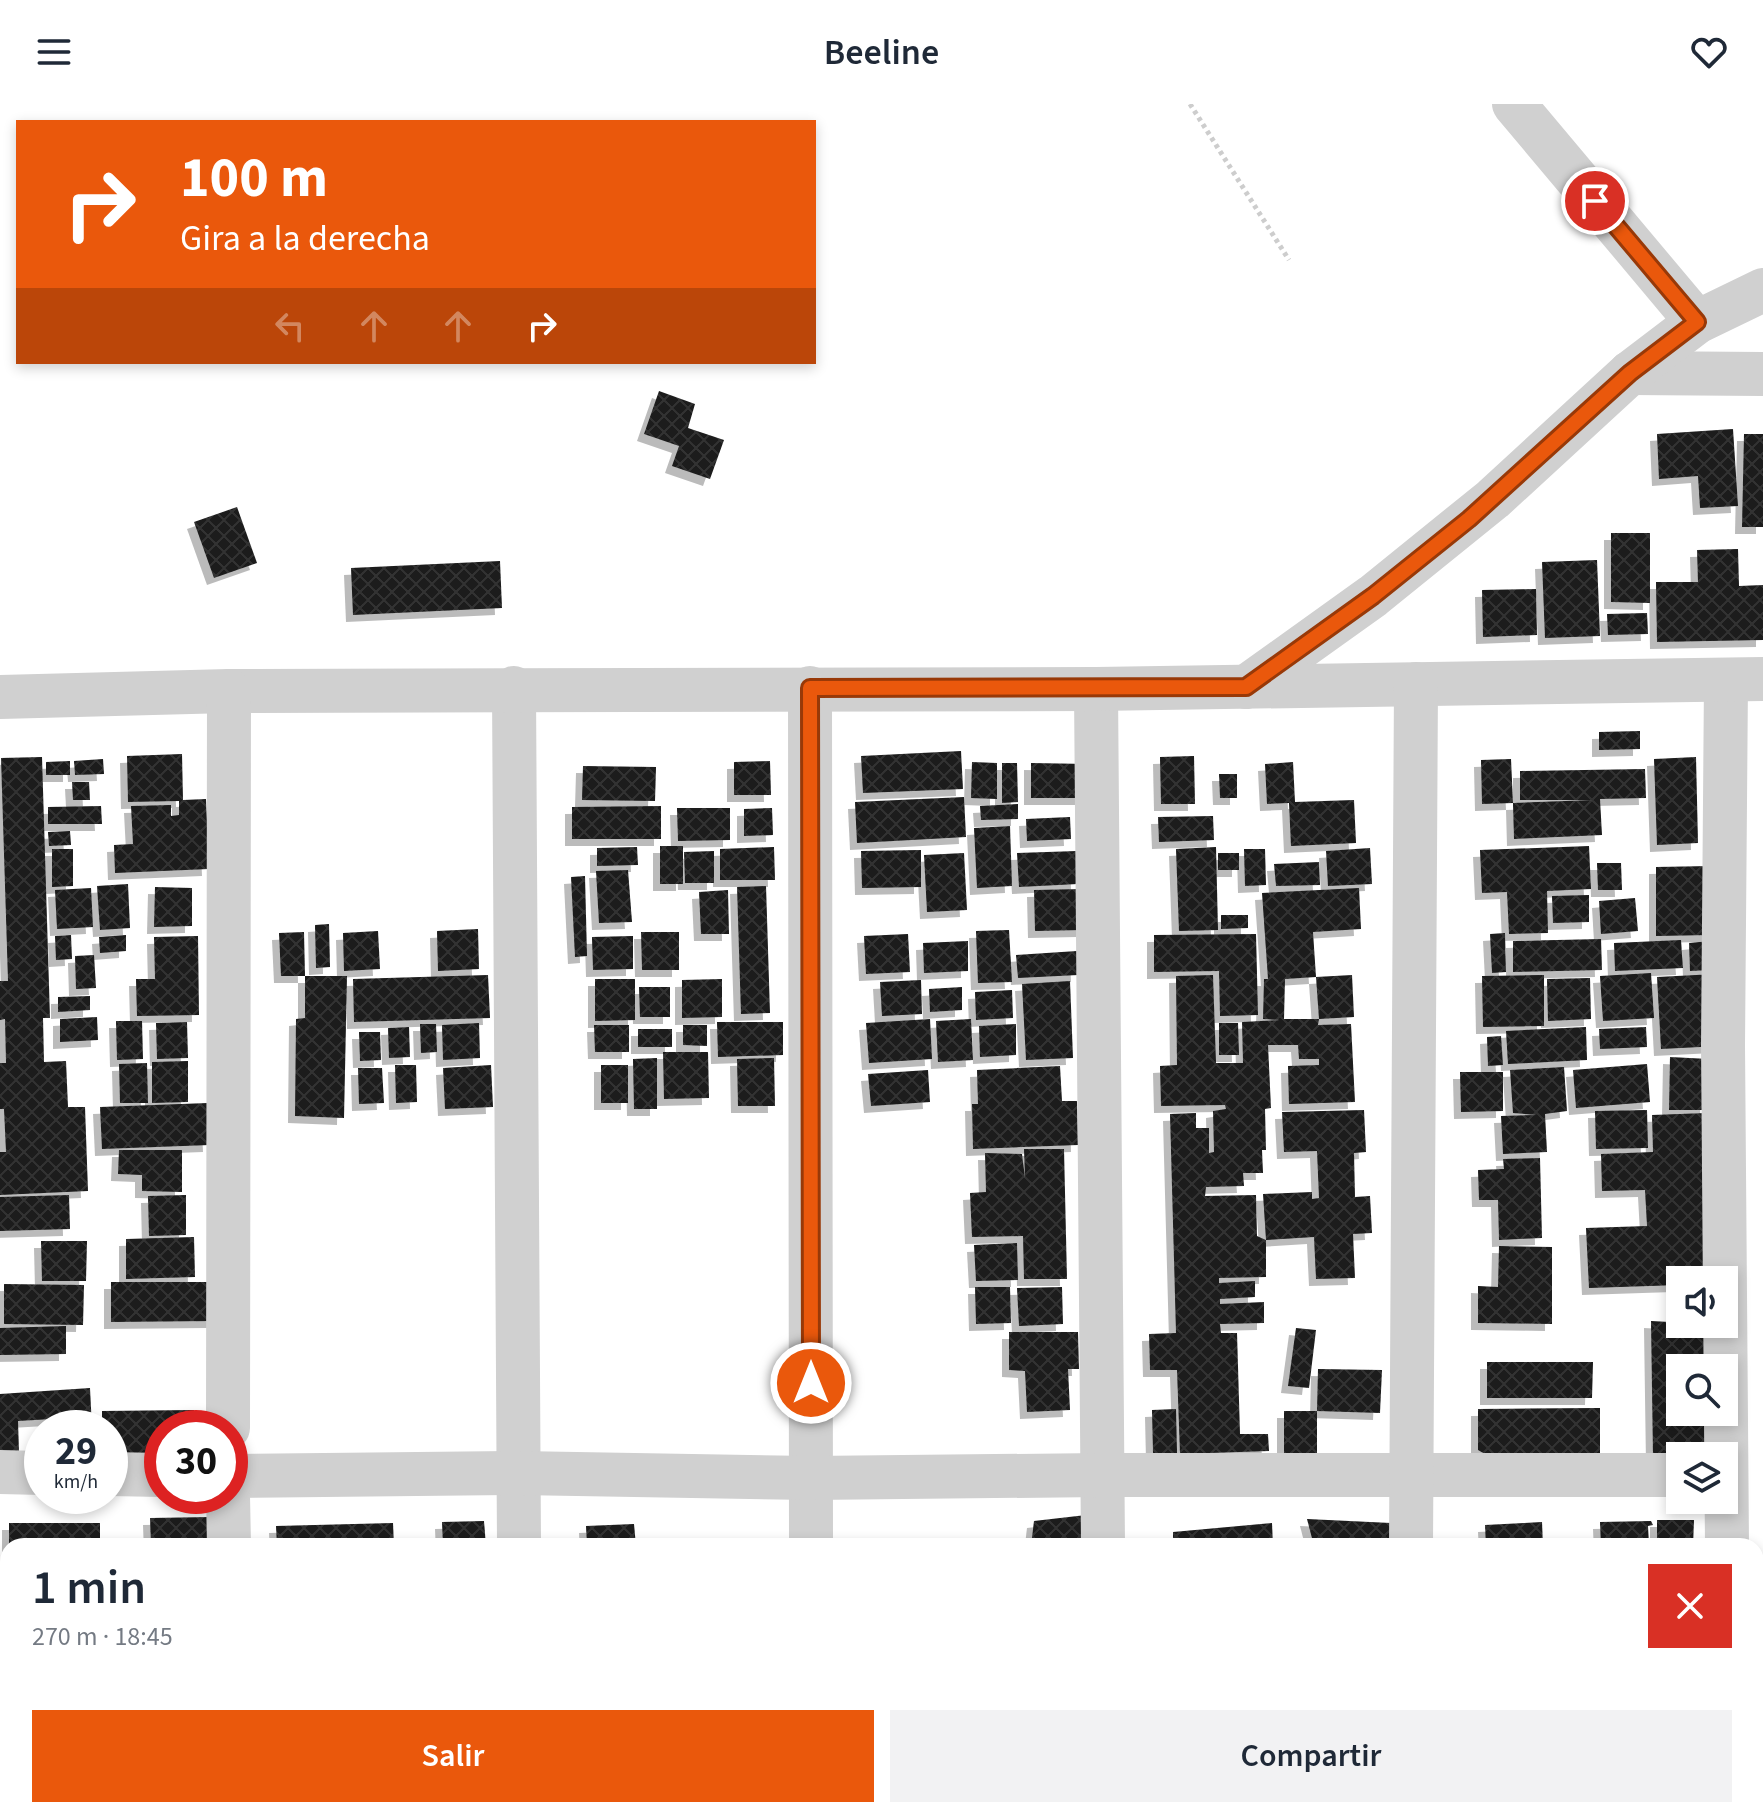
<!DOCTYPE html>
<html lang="es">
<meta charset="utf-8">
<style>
body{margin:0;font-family:"Source Sans 3",sans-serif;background:#f2f2f3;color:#1f2937;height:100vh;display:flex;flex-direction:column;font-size:30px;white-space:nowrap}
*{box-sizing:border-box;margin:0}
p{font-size:26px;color:#747a83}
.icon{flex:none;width:44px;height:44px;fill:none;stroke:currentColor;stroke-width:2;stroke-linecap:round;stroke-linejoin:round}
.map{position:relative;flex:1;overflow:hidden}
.details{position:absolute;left:0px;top:1434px;width:1764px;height:280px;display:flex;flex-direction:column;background:#fff;border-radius:24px 24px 0 0;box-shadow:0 4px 12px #0003}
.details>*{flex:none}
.guide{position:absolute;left:16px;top:16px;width:800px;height:244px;border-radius:0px;box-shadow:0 4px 12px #0003;background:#ea580c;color:#fff;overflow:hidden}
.fabs{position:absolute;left:1666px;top:1162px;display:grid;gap:16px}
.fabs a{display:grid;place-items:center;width:72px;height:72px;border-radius:0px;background:#fff;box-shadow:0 4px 12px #0003;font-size:40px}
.speed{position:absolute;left:24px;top:1306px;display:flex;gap:16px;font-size:40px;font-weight:700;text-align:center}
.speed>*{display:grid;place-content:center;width:104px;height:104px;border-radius:50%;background:#fff;box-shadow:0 4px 12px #0003;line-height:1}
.speed small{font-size:20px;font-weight:400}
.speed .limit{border:12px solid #d22;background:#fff;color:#111}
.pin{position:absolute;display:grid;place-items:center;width:68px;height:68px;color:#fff;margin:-34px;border:4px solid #fff;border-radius:50%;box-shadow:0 2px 8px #0007}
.me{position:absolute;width:88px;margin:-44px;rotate:0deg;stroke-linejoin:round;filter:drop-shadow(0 0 6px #0008)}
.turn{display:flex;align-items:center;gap:28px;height:168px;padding:0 32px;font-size:36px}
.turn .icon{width:104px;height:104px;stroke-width:2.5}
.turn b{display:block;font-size:56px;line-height:68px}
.lanes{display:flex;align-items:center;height:76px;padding:0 32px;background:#0003;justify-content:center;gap:40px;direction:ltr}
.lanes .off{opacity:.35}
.round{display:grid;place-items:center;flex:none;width:84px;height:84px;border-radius:0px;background:#f2f2f3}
.overview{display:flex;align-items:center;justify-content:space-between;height:136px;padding:0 32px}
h1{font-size:48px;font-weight:600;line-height:60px}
.cta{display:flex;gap:16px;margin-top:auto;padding:16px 32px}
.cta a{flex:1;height:92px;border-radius:0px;background:#ea580c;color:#fff;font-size:32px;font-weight:600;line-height:92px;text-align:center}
.cta a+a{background:#f2f2f3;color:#1f2937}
header{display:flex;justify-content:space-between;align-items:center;height:104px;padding:0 32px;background:#fff;font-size:36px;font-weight:600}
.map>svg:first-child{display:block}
.building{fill:url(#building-cross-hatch);filter:url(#shadow)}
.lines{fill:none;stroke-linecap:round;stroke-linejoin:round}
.path{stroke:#cdcdcd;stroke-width:5;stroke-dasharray:4 4;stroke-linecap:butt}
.minor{stroke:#d0d0d0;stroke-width:44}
.route-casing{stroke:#983908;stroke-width:20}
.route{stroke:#ea580c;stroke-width:14}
</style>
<header><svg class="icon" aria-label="menu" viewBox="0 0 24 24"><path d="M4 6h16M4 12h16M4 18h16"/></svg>Beeline<svg class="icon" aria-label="heart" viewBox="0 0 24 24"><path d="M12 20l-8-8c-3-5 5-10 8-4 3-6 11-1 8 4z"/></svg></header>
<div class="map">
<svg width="1763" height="1714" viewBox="0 0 1763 1714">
<defs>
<pattern id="building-cross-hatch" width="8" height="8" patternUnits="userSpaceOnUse" patternTransform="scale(2)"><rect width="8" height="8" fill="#1a1a1a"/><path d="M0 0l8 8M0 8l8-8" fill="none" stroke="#333"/></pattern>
<filter id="shadow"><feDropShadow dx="-7" dy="7" stdDeviation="0" flood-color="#0004"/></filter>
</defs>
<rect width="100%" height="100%" fill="#fff"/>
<g class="building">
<polygon points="659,287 695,300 688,324 724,336 710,375 672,362 679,342 644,330"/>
<polygon points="1733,325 1738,402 1700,404 1698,372 1659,375 1657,330"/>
<polygon points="1744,330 1763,330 1763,423 1742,423"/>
<polygon points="237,403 257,459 214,474 194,418"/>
<polygon points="1611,429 1650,429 1650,499 1611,498"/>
<polygon points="1738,445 1739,482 1763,481 1763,536 1657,538 1656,478 1698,478 1697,446"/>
<polygon points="1597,456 1600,532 1545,534 1542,458"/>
<polygon points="500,457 502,504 353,511 351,464"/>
<polygon points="1536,485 1537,531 1483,533 1482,486"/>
<polygon points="1647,509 1648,530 1608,531 1607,510"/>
<polygon points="1640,627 1640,645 1599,646 1599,628"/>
<polygon points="961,647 963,685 863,689 861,652"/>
<polygon points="182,650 183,696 206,695 209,765 115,769 114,741 133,740 131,702 171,701 171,712 179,711 179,697 128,698 127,652"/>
<polygon points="1194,652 1195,700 1161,700 1160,653"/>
<polygon points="42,653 50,914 43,914 44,958 66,957 68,1003 85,1003 88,1087 0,1091 0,1048 6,1048 4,1005 0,1005 0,959 6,959 5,915 0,916 0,877 8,877 1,654"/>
<polygon points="1696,653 1698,739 1657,741 1654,655"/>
<polygon points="103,655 104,670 75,671 74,657"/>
<polygon points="1511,655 1513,699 1482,700 1481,656"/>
<polygon points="70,657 70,671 46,671 46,658"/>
<polygon points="770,657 771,691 734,691 734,658"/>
<polygon points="972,658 997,659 997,695 971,694"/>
<polygon points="1293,658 1295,698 1354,696 1356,739 1291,742 1289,699 1267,700 1265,660"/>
<polygon points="1002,659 1017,659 1018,698 1002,699"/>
<polygon points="1031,659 1089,660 1088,694 1031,694"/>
<polygon points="583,662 656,663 655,697 582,696"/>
<polygon points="1645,665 1646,694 1600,695 1602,731 1514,735 1513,699 1593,696 1520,696 1520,667"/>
<polygon points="1219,670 1237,670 1237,694 1220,694"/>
<polygon points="72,678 89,678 90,696 73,696"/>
<polygon points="964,693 966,733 857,739 855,698"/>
<polygon points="1018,700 1018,715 981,716 980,702"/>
<polygon points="101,702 102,720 48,720 48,703"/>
<polygon points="661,702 661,735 572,735 572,703"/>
<polygon points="677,704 730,704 730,736 678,737"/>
<polygon points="772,704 773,731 744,732 744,705"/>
<polygon points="1213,712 1214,736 1159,738 1158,713"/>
<polygon points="1070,713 1071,735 1027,737 1026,715"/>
<polygon points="1010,722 1012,782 977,784 974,724"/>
<polygon points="70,727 71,741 49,742 48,728"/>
<rect x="660" y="742" width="23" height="38"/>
<polygon points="1589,742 1591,785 1547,787 1548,829 1509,830 1507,788 1482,789 1480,746"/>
<polygon points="637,743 638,761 597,762 597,744"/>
<polygon points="774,743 775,776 720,776 720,745"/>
<polygon points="1216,743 1218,826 1179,827 1176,745"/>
<polygon points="1370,744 1372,780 1328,782 1326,747"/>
<polygon points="52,745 73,745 73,782 52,783"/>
<polygon points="1244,745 1265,745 1266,781 1245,782"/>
<polygon points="921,746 921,783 862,784 861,747"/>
<polygon points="714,747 714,779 685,779 684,748"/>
<polygon points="1077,747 1078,780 1019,783 1017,749"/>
<polygon points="964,749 967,806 927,808 924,751"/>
<rect x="1218" y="749" width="21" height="17"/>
<polygon points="1319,758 1320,781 1276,782 1274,760"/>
<polygon points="1597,759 1621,759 1622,786 1598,786"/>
<polygon points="1710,762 1711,831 1656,832 1656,763"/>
<polygon points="628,766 632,818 599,819 596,767"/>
<polygon points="585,772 587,852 575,853 571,773"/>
<polygon points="128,780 130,824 100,826 97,782"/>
<polygon points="766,782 770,909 741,910 737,783"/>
<polygon points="155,783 192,784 192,822 154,823"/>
<polygon points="91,784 93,823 57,825 55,786"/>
<polygon points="1359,784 1361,825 1313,828 1316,873 1285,875 1284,915 1319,915 1318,921 1351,920 1355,998 1289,1000 1288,962 1319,961 1319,955 1299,955 1298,941 1268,941 1271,1004 1265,1005 1266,1046 1262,1046 1263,1069 1243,1069 1244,1082 1206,1083 1205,1092 1256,1091 1257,1132 1266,1136 1266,1173 1219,1174 1219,1179 1255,1177 1255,1193 1220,1195 1220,1200 1264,1198 1264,1219 1220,1220 1221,1229 1237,1229 1240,1330 1268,1330 1269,1347 1180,1350 1177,1266 1150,1266 1149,1230 1176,1229 1170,1010 1196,1009 1196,1024 1209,1024 1209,1049 1214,1048 1213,1007 1226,1005 1225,1001 1161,1002 1160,962 1177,961 1176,872 1213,871 1216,959 1243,959 1242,918 1280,916 1263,915 1264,875 1268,875 1262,789"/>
<polygon points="1082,785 1084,826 1035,827 1034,786"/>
<polygon points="728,786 729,830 701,830 699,788"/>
<polygon points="1589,791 1589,818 1553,819 1552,792"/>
<polygon points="1635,794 1638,827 1601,830 1599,797"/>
<polygon points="1221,811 1248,811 1248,824 1221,825"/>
<polygon points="329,820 330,863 316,864 315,821"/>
<polygon points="478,825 479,865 438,867 437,827"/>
<polygon points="1009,826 1012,878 978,879 976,827"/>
<polygon points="378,827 380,865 344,867 343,829"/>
<polygon points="304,828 305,872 281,872 279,829"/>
<polygon points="641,828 679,828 679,866 642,866"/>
<polygon points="1505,829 1506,868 1492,869 1490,830"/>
<polygon points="908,830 910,868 866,870 864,832"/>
<polygon points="1256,830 1258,911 1220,912 1219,867 1154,868 1154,831"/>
<polygon points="71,831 72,855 56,856 55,832"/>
<polygon points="126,831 126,847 100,849 99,833"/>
<polygon points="198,832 199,911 137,912 136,875 155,875 154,833"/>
<polygon points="633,832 633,865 593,866 592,833"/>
<polygon points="1601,835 1602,866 1513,868 1513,837"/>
<polygon points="1681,836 1683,864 1615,867 1614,839"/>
<polygon points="968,837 968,867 924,869 923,839"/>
<polygon points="1710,837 1711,866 1690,867 1689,839"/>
<polygon points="1077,847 1078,871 1018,874 1016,851"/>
<polygon points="94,851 96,884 76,885 75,852"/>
<polygon points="1651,869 1654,914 1603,917 1600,872"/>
<polygon points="1716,870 1720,942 1661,945 1657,873"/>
<polygon points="488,871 490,914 354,918 353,875"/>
<polygon points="1352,871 1354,913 1319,915 1316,873"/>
<polygon points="1544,871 1544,922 1483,923 1482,872"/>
<polygon points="305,872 347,872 344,1014 295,1012 296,915 305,914"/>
<polygon points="1590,874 1591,915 1548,917 1547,875"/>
<polygon points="595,875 635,875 635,916 595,917"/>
<polygon points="722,875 722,913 682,914 682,876"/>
<polygon points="921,876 922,910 882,912 880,878"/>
<polygon points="1070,877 1073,954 1026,956 1022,880"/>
<polygon points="639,883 670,883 670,913 640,913"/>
<polygon points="962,883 962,906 930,908 929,885"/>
<polygon points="1012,886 1013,914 976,916 975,888"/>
<polygon points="90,892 90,906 58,908 58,893"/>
<polygon points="97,913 98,936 60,938 60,915"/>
<polygon points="930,915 932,955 869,959 866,919"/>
<polygon points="971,915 973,956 938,958 936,917"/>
<polygon points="116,917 142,917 143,955 117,956"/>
<polygon points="187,918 188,954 157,955 156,919"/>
<polygon points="717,918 783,918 783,951 718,953"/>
<polygon points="479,919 480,954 443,956 442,921"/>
<polygon points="1219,919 1238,919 1239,951 1219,951"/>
<polygon points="420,920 436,920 437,948 421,949"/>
<polygon points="1016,920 1016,951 980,953 979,922"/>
<polygon points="594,921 629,921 629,948 595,948"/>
<polygon points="683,921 707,921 707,942 683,941"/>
<polygon points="409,923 410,953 389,954 388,924"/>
<polygon points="1586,923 1587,956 1508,960 1506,927"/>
<polygon points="1646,923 1647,943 1600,945 1599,925"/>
<rect x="638" y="925" width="34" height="18"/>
<polygon points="359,928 380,928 381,956 360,957"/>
<polygon points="1501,932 1503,961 1488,962 1487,933"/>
<polygon points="663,948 708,948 709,994 664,995"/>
<polygon points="1670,953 1709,955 1707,1006 1669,1006"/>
<polygon points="657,954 657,1005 634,1005 633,955"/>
<polygon points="774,954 775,1002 738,1002 737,955"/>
<polygon points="188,957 188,998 152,999 152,958"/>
<polygon points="147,959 148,999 120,999 119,960"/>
<polygon points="1647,960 1650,998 1576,1004 1573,966"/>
<polygon points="395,961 416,961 417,998 396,999"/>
<polygon points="491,961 493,1003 445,1005 443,964"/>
<rect x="601" y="961" width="27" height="38"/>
<polygon points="1060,962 1062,997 1077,997 1078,1041 973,1045 972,1000 978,1000 977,966"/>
<polygon points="1564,963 1567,1007 1545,1010 1547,1048 1503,1050 1501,1012 1537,1011 1513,1009 1510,966"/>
<polygon points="358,964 382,964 384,999 359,1000"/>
<polygon points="928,966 930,998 871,1002 868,970"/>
<polygon points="1460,968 1503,968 1503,1007 1461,1008"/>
<polygon points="208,999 210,1041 102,1045 100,1003"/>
<polygon points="1364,1006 1366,1048 1354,1049 1355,1093 1370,1092 1372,1129 1353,1130 1355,1174 1316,1175 1314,1133 1266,1136 1263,1090 1312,1088 1312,1095 1319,1094 1317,1047 1284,1048 1282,1008"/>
<polygon points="1647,1006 1648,1044 1596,1045 1595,1007"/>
<polygon points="1706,1009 1713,1176 1680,1176 1680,1181 1589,1184 1586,1124 1647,1122 1645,1086 1602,1087 1601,1050 1653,1048 1652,1011"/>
<polygon points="1024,1045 1064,1045 1067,1175 1024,1175 1023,1132 972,1133 970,1089 986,1088 985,1049 1022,1050 1025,1074"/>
<polygon points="119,1046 182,1046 182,1088 142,1087 142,1071 118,1070"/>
<polygon points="1540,1054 1542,1134 1499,1136 1498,1096 1479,1096 1478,1066 1504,1065 1503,1055"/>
<polygon points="69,1091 70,1125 0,1127 0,1093"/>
<polygon points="186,1091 186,1131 149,1132 148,1092"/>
<polygon points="194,1133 195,1173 126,1175 126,1135"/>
<polygon points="41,1137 87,1137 86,1177 42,1177"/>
<polygon points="1017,1139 1018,1176 976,1177 974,1141"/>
<polygon points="1499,1142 1552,1143 1552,1220 1478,1219 1478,1182 1498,1183"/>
<polygon points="111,1178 214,1178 214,1217 111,1218"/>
<polygon points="4,1180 84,1181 83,1221 4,1220"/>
<polygon points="975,1183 1010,1183 1011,1219 976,1220"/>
<polygon points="1062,1183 1063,1220 1019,1222 1017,1184"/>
<polygon points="1651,1217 1708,1220 1709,1264 1680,1264 1680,1308 1709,1308 1710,1352 1653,1353"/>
<polygon points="66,1222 66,1250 0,1251 0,1224"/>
<polygon points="1296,1224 1316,1226 1309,1284 1288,1282"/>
<polygon points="1009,1228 1078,1228 1079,1265 1068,1265 1070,1306 1027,1308 1025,1267 1009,1266"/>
<polygon points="1487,1258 1593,1258 1592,1294 1487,1294"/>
<polygon points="1318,1265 1382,1266 1380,1309 1317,1307"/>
<polygon points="90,1284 92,1324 53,1324 52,1315 18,1317 19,1348 0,1349 0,1290"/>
<polygon points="1600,1304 1600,1358 1499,1358 1478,1346 1478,1305"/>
<polygon points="1176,1305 1177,1349 1153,1349 1152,1306"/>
<polygon points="194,1306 195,1324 162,1324 162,1350 110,1351 110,1324 102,1324 102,1307"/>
<rect x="1284" y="1307" width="33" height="43"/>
<polygon points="1095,1410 1095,1442 1031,1442 1034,1417"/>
<polygon points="211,1413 212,1442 151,1442 150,1414"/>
<polygon points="1307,1415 1391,1419 1393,1442 1314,1442"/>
<polygon points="1657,1416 1694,1416 1693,1442 1657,1442"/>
<polygon points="484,1417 486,1442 443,1442 442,1418"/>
<polygon points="1651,1417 1653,1421 1648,1422 1649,1441 1601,1442 1600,1418"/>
<polygon points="1542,1418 1543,1442 1486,1442 1485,1421"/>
<rect x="9" y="1419" width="91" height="23"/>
<polygon points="393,1419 394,1442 277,1442 276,1422"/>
<polygon points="1272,1419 1273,1442 1173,1442 1173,1428"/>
<polygon points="634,1420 636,1442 587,1442 586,1422"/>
<rect x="0" y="1461" width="8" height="43"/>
<polygon points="155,1706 220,1706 221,1710 155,1712"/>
<rect x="393" y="1706" width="112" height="8"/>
<polygon points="1182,1706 1312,1706 1313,1708 1183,1714"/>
<rect x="1609" y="1706" width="35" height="3"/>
</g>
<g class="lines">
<polyline class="path" points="1190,0 1289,156"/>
<g class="minor">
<polyline points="1514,0 1697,218"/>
<polyline points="1630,269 1763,270"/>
<polyline points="1726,576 1723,941 1727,1442"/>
<polyline points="1246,583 1373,492 1493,395 1630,269 1697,218 1763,186"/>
<polyline points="514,584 519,1442"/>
<polyline points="810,584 811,1442"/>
<polyline points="1096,585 1103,1442"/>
<polyline points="0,593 229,587 1096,585 1763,575"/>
<polyline points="228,1324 229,587"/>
<polyline points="0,1368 42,1369"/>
<polyline points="110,1370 162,1371"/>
<polyline points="230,1372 519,1369 811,1374 1102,1371 1680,1371"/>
<polyline points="228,1392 229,1442"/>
<polyline points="1411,1442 1416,580"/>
<polyline points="229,1706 229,1714"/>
<polyline points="521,1706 521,1714"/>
<polyline points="812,1706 812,1714"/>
<polyline points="1106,1706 1106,1714"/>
<polyline points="1727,1706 1727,1714"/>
<polyline points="1409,1714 1409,1706"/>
</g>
</g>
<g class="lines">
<g class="route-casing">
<polyline id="route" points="811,1279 810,584 1246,583 1373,492 1469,415 1630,269 1697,218 1595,97"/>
</g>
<use href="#route" class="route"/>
</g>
</svg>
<div class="fabs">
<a><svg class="icon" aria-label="sound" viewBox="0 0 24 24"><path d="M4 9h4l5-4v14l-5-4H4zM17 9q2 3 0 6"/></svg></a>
<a><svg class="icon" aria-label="search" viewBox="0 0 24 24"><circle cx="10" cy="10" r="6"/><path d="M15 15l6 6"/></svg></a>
<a><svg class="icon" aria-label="layers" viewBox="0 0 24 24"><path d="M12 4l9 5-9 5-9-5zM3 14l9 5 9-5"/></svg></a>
</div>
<div class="speed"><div>29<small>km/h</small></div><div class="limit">30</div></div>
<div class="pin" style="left:1595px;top:97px;background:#d93025"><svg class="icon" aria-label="arrive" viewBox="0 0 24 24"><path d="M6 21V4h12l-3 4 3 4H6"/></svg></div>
<svg class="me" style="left:811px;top:1279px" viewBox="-20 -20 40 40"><circle r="17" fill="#ea580c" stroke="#fff" stroke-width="3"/><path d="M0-11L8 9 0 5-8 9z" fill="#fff"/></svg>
<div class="guide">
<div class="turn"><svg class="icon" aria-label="right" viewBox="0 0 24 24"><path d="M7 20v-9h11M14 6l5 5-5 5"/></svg><div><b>100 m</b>Gira a la derecha</div></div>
<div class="lanes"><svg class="icon off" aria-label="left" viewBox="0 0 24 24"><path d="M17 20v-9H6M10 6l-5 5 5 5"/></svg><svg class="icon off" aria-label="ahead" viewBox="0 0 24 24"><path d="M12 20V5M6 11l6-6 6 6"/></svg><svg class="icon off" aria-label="ahead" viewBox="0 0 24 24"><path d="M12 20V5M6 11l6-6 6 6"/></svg><svg class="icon" aria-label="right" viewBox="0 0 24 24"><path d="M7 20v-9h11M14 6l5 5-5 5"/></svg></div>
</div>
<section class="details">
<div class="overview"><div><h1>1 min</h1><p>270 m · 18:45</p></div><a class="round" style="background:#d93025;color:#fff"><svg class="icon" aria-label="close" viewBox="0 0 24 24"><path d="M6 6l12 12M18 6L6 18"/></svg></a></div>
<div class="cta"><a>Salir</a><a>Compartir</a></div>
</section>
</div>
